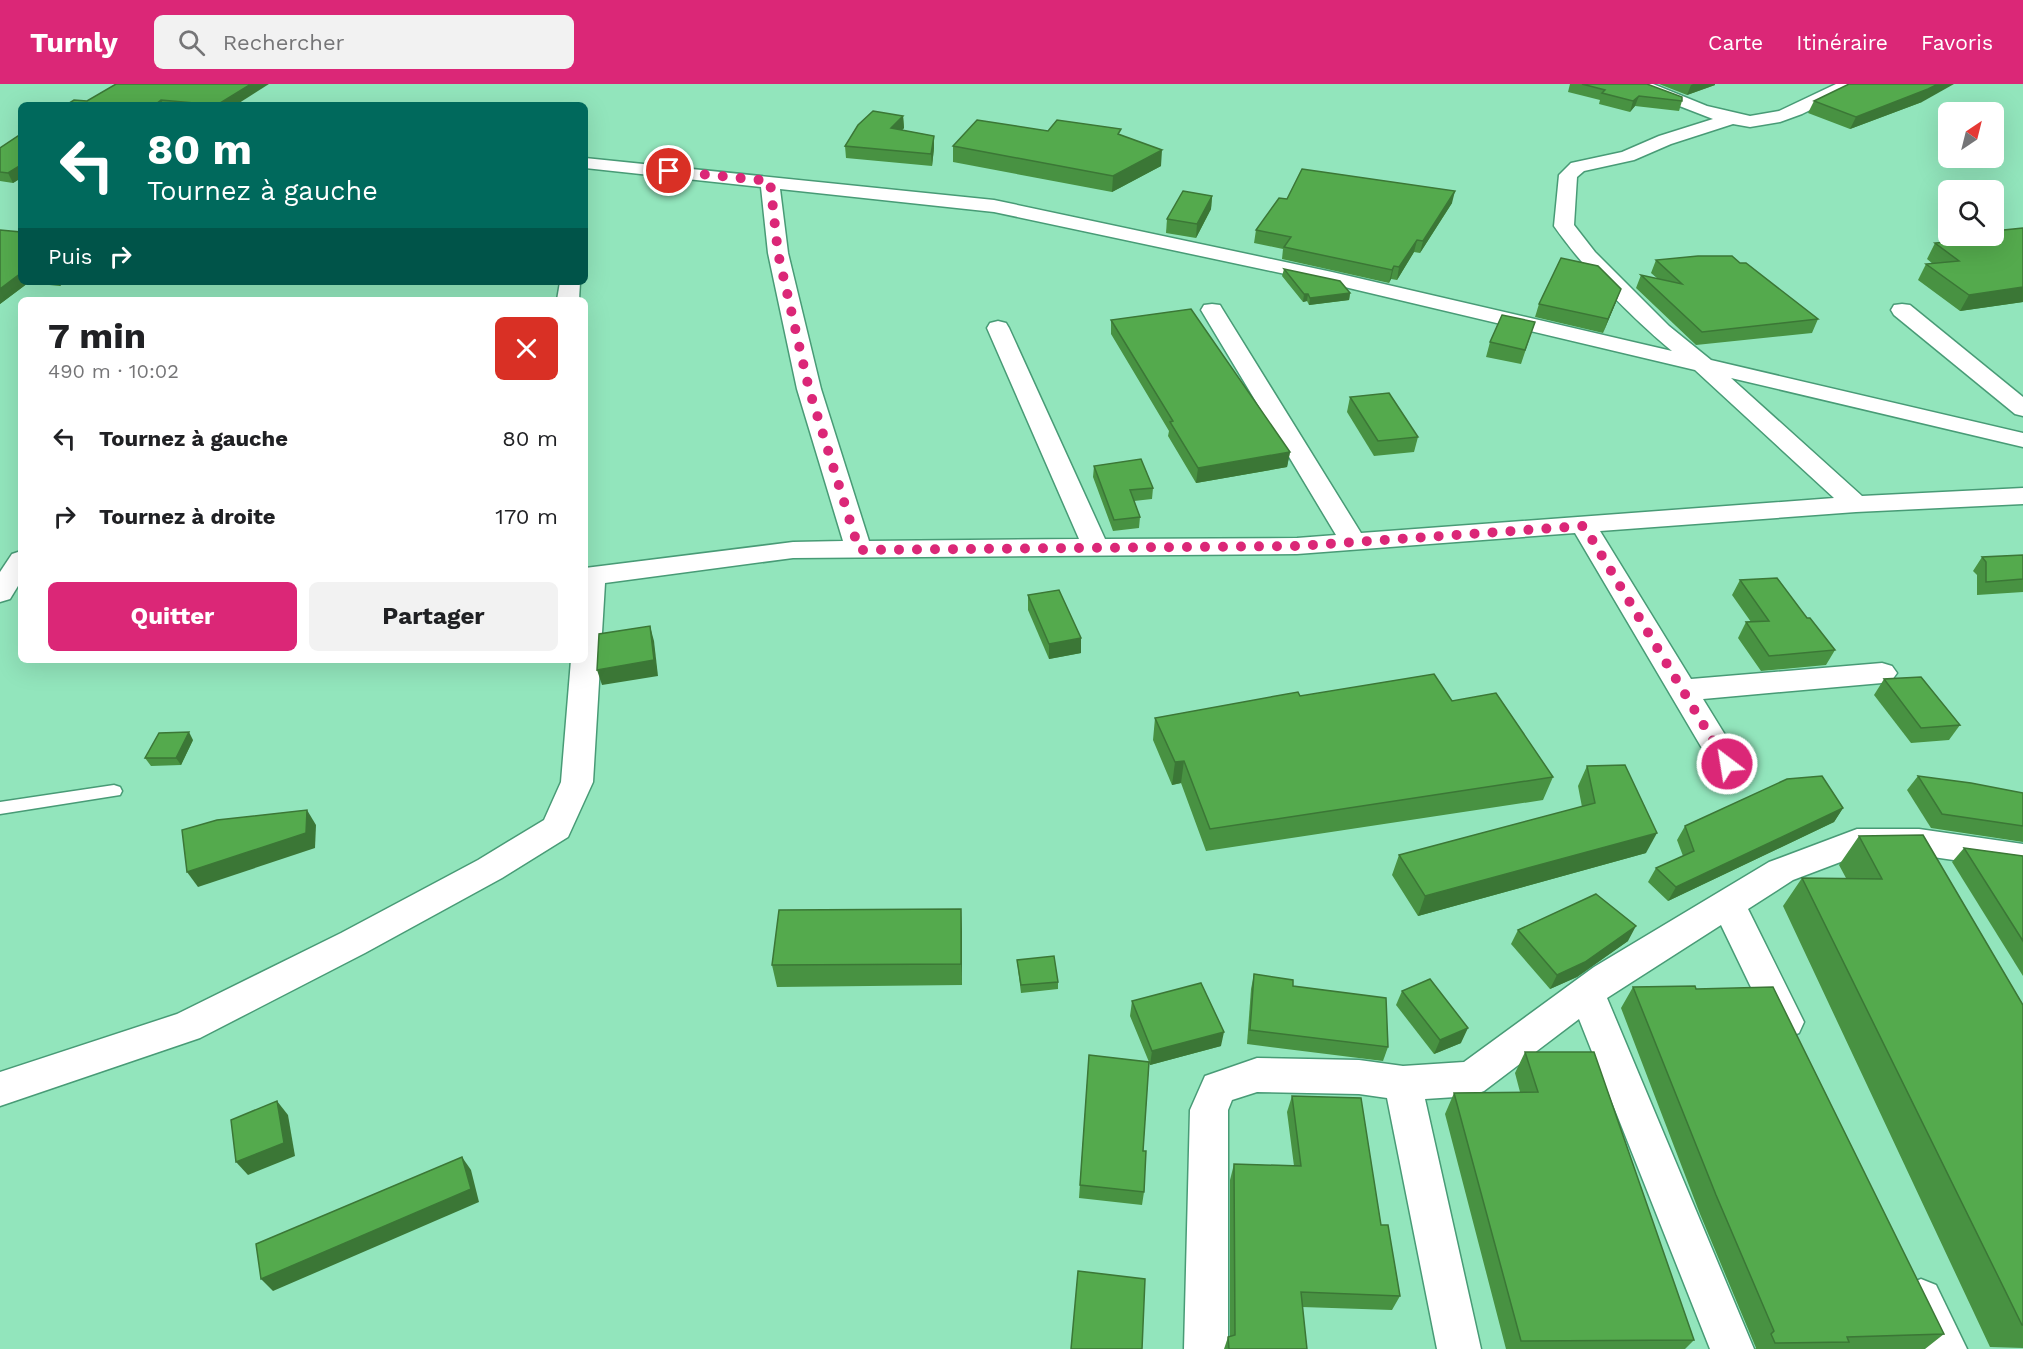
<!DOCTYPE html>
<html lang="fr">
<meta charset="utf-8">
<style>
body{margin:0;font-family:"Work Sans",sans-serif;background:#f2f2f2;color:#202124;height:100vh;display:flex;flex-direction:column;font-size:22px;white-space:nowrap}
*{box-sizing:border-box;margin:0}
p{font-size:20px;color:#757577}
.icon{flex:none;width:33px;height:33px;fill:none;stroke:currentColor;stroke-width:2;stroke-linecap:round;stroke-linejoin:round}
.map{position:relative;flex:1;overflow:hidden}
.sheet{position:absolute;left:18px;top:213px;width:570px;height:366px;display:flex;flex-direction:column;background:#fff;border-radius:9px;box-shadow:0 6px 24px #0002}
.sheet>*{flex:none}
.hud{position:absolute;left:18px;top:18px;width:570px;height:183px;border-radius:9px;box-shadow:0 6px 24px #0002;background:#00695c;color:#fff;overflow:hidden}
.needle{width:39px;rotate:35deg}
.buttons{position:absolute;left:1938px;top:18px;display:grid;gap:12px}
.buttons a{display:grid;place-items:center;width:66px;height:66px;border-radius:9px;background:#fff;box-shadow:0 6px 24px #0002;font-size:30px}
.pin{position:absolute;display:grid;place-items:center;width:51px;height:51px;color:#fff;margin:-26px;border:3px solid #fff;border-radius:50%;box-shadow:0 2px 6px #0007}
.me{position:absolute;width:66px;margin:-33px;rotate:329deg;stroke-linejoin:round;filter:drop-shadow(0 0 4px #0008)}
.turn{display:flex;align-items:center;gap:21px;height:126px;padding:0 30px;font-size:27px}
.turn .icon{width:78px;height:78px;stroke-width:2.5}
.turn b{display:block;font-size:42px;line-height:51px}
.then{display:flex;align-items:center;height:57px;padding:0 30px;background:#0003;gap:12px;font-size:22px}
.round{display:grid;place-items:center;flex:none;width:63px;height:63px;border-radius:9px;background:#f2f2f2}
.summary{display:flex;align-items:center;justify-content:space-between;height:102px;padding:0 30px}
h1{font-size:36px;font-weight:700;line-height:45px}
.button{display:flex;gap:12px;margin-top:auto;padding:12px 30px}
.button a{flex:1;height:69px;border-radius:9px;background:#db2777;color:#fff;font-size:24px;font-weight:700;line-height:69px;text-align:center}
.button a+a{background:#f2f2f2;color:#202124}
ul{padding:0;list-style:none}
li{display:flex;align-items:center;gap:18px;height:78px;padding:0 30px}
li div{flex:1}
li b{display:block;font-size:22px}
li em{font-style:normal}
header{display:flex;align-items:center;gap:36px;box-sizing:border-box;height:84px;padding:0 30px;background:#db2777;color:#fff}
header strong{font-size:28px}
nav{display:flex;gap:33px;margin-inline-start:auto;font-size:21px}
.search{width:420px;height:54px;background:#f2f2f2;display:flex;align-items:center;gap:15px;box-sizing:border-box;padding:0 21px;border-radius:9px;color:#757577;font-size:22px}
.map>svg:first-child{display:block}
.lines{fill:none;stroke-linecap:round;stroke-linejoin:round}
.lane-casing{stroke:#489b76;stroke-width:3}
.street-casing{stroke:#489b76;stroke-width:3}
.lane{fill:#fff;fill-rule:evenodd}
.street{fill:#fff;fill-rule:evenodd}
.wall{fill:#489242}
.shaded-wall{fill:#3b7736}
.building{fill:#54aa4d;stroke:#3b7736;stroke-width:1.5}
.route{stroke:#db2777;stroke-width:10;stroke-dasharray:0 18}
</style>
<header>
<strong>Turnly</strong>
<div class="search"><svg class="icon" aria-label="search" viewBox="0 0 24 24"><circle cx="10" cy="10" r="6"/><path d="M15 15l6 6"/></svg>Rechercher</div>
<nav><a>Carte</a><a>Itinéraire</a><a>Favoris</a></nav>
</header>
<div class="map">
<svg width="2023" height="1265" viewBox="0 0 2023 1265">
<rect width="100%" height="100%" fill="#92e5bc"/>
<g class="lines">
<g class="lane-casing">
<polygon id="lane" points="114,701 120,703 122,707 120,711 0,730 0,718"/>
</g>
<g class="street-casing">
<g id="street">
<path d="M1631,0H1653L1707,22L1750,32L1779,27L1836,0H1857L1855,4L1802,30L1780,38L1750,43L1733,40L1671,60L1634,76L1584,87L1577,93L1574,141L1595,168L1669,242L1711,276L2023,349V363L1731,294L1862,412L2023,404V420L1856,428L1600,447L1691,595L1882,579L1892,582L1897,589L1892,596L1882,599L1703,615L1743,680L1738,688L1727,692L1716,688L1575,449L1297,470L793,474L605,499L593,698L568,753L502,794L365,869L200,954L0,1022V988L177,930L341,849L478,776L544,736L561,698L571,576H585V484L793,458L843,457L797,305L768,169L761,103L585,84V74L994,116L1332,188L1672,267C1632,234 1584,185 1554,142L1559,91L1571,79L1622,68L1659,52L1713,35L1633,4ZM780,105L994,128L1332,200L1695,286L1834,414L1361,449L1223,226L1220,221L1212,220L1204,221L1201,226L1336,451L1297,454L1105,455L1009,244L1006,239L998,237L990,239L987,244L1079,455L869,457L821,305L788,169Z"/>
<polygon points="560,198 580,198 579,216 557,216"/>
<polygon points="1902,220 1910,221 2023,313 2023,332 2015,330 1894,231 1891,226 1894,221"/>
<polygon points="21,467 21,497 10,515 0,518 0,488 12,470"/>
<polygon points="1857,745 1919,745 2023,760 2023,786 1919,771 1859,771 1793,796 1748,825 1804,938 1799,949 1786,954 1773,949 1721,841 1607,914 1754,1265 1710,1265 1579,935 1484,1007 1471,1012 1425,1015 1481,1265 1437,1265 1387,1014 1359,1010 1257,1008 1232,1016 1228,1026 1228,1265 1184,1265 1190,1026 1205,992 1257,974 1359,976 1403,982 1464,978 1594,883 1769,778"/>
<polygon points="1921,1195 1936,1201 1967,1265 1922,1265 1900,1216 1906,1201"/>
</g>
</g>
<use href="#lane" class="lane"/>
<use href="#street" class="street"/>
</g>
<g class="wall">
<polygon points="116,0 236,21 66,21 87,17"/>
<polygon points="1570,0 1647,0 1682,17 1679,27 1635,22 1630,28 1599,20 1600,16 1568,8"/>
<polygon points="1659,0 1715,0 1715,1 1687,11"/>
<polygon points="1814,17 1922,18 1850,45 1808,29"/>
<polygon points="903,32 904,44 902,46 934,52 934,64 932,82 846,74 845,62"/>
<polygon points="1048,47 1121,51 1161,82 1112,108 953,78 953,62"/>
<polygon points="21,50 21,94 13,99 0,97 0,64"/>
<polygon points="1212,112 1211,125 1196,154 1166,149 1167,135"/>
<polygon points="1287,115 1452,119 1420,169 1414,168 1397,196 1391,195 1389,199 1282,175 1283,165 1254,159 1256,146"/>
<polygon points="2023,144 2023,218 1960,227 1918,196 1926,180 1933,180 1927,175 1935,159 1980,155 1982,152 1994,152"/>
<polygon points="0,146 21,198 64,198 60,202 28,199 0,220"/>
<polygon points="1656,176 1740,179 1818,235 1812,249 1696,261 1636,204 1641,191 1658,195 1651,189"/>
<polygon points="1284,185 1350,209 1349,216 1309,221 1307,217 1303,218 1282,192"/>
<polygon points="1616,218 1603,249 1535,233 1539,220"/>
<polygon points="1111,236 1290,368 1287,383 1196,399 1168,352 1169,347 1111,250"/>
<polygon points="1535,238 1521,280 1486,273 1490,258"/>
<polygon points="1350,313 1418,353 1414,368 1374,372 1347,328"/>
<polygon points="1094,382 1153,404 1152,415 1134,417 1140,433 1139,444 1113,447 1093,393"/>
<polygon points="2023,471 2023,508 1977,511 1977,491 1973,487 1982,473"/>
<polygon points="1740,496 1807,534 1835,566 1826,581 1761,587 1738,554 1746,538 1751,538 1732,511"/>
<polygon points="1028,511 1081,569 1049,575 1028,526"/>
<polygon points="1884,595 1960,641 1949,656 1911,659 1874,611"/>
<polygon points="1300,612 1452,617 1553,693 1543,716 1206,767 1181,699 1172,701 1153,656 1155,634"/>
<polygon points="193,656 181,681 151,682 145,674"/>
<polygon points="1587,682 1646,769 1418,832 1392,791 1399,771 1582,723 1578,702"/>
<polygon points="1918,692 2023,709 2023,758 1931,744 1907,706"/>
<polygon points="1843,724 1834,738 1668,817 1648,798 1656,784 1683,772 1677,756 1685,742"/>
<polygon points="1859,752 2023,921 2023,1264 1990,1263 1783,822 1802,794 1846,794 1839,781"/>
<polygon points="1964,764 2023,772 2023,892 1952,778"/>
<polygon points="961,825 962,901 777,903 772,881"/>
<polygon points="1518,846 1628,857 1577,893 1550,905 1511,860"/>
<polygon points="1017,876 1058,898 1058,905 1021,909"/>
<polygon points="1254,890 1293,902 1388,963 1383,977 1247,960 1251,905"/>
<polygon points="1633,903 1696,905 1944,1250 1925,1265 1755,1265 1756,1264 1700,1130 1621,924"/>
<polygon points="1402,907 1461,959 1434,970 1396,921"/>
<polygon points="1132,917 1221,962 1150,981 1149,979 1143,1067 1144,1108 1142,1121 1079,1114 1089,971 1149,978 1130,932"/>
<polygon points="1525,968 1694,1256 1685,1265 1506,1265 1445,1030 1454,1009 1520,1008 1515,989"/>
<polygon points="1292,1012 1381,1141 1400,1212 1392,1226 1302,1223 1307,1265 1224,1265 1228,1253 1230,1253 1230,1096 1234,1080 1294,1082 1287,1028"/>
</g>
<g class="shaded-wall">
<polygon points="251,0 269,0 236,21 217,21"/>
<polygon points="1693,0 1715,0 1715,1 1687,11 1691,1"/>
<polygon points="1938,0 1954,0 1922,18 1850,45 1856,33"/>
<polygon points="1639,12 1635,22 1630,28 1633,17"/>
<polygon points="161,16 164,21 156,21 156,20"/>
<polygon points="903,32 904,44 892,56 891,44"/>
<polygon points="934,52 934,64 932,82 931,70"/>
<polygon points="1162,66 1161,82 1112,108 1113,92"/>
<polygon points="21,81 21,94 13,99 8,89"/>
<polygon points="1455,107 1452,119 1420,169 1423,157"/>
<polygon points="1212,112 1211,125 1196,154 1197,140"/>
<polygon points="1417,156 1414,168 1397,196 1399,183"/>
<polygon points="1394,182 1391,195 1389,199 1392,186"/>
<polygon points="21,189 21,198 27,198 28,199 0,220 0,205"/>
<polygon points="58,198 64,198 60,202"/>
<polygon points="2023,203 2023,218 1960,227 1969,211"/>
<polygon points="1621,205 1616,218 1603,249 1608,235"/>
<polygon points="1350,209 1349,216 1309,221 1310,214"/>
<polygon points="1304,210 1308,210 1307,217 1303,218"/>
<polygon points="1290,368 1287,383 1196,399 1198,384"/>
<polygon points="650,542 654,557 658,592 602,601 597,586"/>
<polygon points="1081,554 1081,569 1049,575 1049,560"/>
<polygon points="189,648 193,656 181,681 176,674"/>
<polygon points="1184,677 1181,699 1172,701 1175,678"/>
<polygon points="1843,724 1834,738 1668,817 1676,803"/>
<polygon points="307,726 316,741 315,764 198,803 187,788"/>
<polygon points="1657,749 1646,769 1418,832 1425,812"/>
<polygon points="961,825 962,847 962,901 961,880"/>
<polygon points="1636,842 1628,857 1577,893 1550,905 1557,891"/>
<polygon points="1468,944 1461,959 1434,970 1440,956"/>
<polygon points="1224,948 1221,962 1150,981 1152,967"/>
<polygon points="277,1017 288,1031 295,1072 248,1091 236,1078"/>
<polygon points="462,1073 471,1086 479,1118 273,1207 261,1195"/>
</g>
<g class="building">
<polygon points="116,0 251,0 217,21 161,16 156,20 115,19 119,20 117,21 66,21 74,16 87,17"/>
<polygon points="1582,0 1647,0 1682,13 1682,17 1639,12 1633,17 1602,9 1605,6"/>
<polygon points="1849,0 1938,0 1928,5 1856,33 1814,17"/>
<polygon points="873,27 903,32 891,44 934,52 931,70 845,62 858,41"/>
<polygon points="977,36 1048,47 1057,36 1121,45 1118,50 1162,66 1113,92 953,62"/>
<polygon points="21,50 21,81 8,89 0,88 0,64"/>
<polygon points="1302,85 1455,107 1423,157 1417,156 1399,183 1394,182 1392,186 1284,163 1291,153 1256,146 1279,114 1287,115"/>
<polygon points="1183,107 1212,112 1197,140 1167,135"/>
<polygon points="2023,144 2023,203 1969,211 1926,180 1959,177 1935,159 1993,154 1989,152 1994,152 1994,147"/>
<polygon points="0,146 21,148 21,189 0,205"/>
<polygon points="1698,172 1732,172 1740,179 1746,179 1818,235 1702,248 1641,191 1682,200 1656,176"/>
<polygon points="1561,174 1598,182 1621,205 1608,235 1539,220"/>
<polygon points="1284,185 1340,197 1350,209 1310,214 1308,210 1304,210"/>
<polygon points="1191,225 1290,368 1198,384 1170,338 1173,337 1111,236"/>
<polygon points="1502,231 1535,238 1525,266 1490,258"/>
<polygon points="1389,309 1418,353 1378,357 1350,313"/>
<polygon points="1141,375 1153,404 1130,406 1140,433 1114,436 1094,382"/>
<polygon points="2023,471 2023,495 1986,498 1986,478 1982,473"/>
<polygon points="1777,494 1807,534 1810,534 1835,566 1769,572 1746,538 1769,537 1740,496"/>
<polygon points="1059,506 1081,554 1049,560 1028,511"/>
<polygon points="650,542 654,576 597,586 599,550"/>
<polygon points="1434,590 1452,617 1496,609 1553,693 1210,745 1184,677 1175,678 1155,634 1298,608 1300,612"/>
<polygon points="1921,593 1960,641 1921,644 1884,595"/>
<polygon points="189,648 176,674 145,674 159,649"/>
<polygon points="1625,681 1657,749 1425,812 1399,771 1595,719 1587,682"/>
<polygon points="1822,692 1843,724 1676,803 1656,784 1694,767 1685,742 1787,695"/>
<polygon points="1918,692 1971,699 2023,709 2023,742 1942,730"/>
<polygon points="307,726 306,749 187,788 182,746 217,736"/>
<polygon points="1923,751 2023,921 2023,1241 2022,1241 1802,794 1882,795 1859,752"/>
<polygon points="1964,764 2023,772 2023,857"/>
<polygon points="1596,810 1636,842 1585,878 1557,891 1518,846"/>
<polygon points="961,825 961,880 772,881 779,826"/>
<polygon points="1054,872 1058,898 1021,901 1017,876"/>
<polygon points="1254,890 1293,896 1293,902 1386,914 1388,963 1250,946"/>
<polygon points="1430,895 1468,944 1440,956 1402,907"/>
<polygon points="1201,899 1224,948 1152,967 1132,917"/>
<polygon points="1695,902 1696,905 1773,903 1944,1250 1847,1253 1849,1258 1775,1259 1771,1250 1774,1247 1716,1111 1633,903"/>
<polygon points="1525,968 1594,968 1694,1256 1521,1257 1454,1009 1538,1008"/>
<polygon points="1089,971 1149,978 1143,1067 1146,1067 1144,1108 1080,1101"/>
<polygon points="1292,1012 1361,1014 1381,1141 1388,1141 1400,1212 1301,1208 1307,1265 1229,1265 1228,1253 1235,1251 1234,1080 1301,1082"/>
<polygon points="277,1017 284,1059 236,1078 231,1036"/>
<polygon points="462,1073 471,1105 261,1195 256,1160"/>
<polygon points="1078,1187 1145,1195 1142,1265 1071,1265"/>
</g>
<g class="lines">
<polyline class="route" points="669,87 770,97 778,169 809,305 859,466 1297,462 1584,442 1727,680"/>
</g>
</svg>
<div class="buttons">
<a><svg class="needle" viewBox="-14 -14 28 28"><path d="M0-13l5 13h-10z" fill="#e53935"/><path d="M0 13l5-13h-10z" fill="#757577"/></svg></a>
<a><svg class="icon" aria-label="search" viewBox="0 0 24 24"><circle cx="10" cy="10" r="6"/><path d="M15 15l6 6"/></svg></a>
</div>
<div class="pin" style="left:669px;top:87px;background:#d93025"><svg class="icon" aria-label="arrive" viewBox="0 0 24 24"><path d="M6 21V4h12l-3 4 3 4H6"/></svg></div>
<svg class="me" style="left:1727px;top:680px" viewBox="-20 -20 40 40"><circle r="17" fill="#db2777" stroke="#fff" stroke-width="3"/><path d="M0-11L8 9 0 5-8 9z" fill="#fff"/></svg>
<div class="hud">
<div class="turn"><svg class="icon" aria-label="left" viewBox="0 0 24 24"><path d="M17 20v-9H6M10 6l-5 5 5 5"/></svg><div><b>80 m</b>Tournez à gauche</div></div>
<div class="then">Puis<svg class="icon" aria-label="right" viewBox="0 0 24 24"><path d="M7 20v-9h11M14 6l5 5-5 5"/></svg></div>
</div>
<section class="sheet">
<div class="summary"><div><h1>7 min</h1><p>490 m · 10:02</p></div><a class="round" style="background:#d93025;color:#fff"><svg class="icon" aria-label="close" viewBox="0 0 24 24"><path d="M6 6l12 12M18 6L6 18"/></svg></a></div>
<ul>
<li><svg class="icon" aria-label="left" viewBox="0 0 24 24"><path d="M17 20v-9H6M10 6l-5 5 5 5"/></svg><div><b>Tournez à gauche</b></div><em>80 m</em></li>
<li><svg class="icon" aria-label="right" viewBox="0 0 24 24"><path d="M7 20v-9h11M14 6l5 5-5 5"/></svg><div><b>Tournez à droite</b></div><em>170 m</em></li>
</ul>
<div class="button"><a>Quitter</a><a>Partager</a></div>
</section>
</div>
